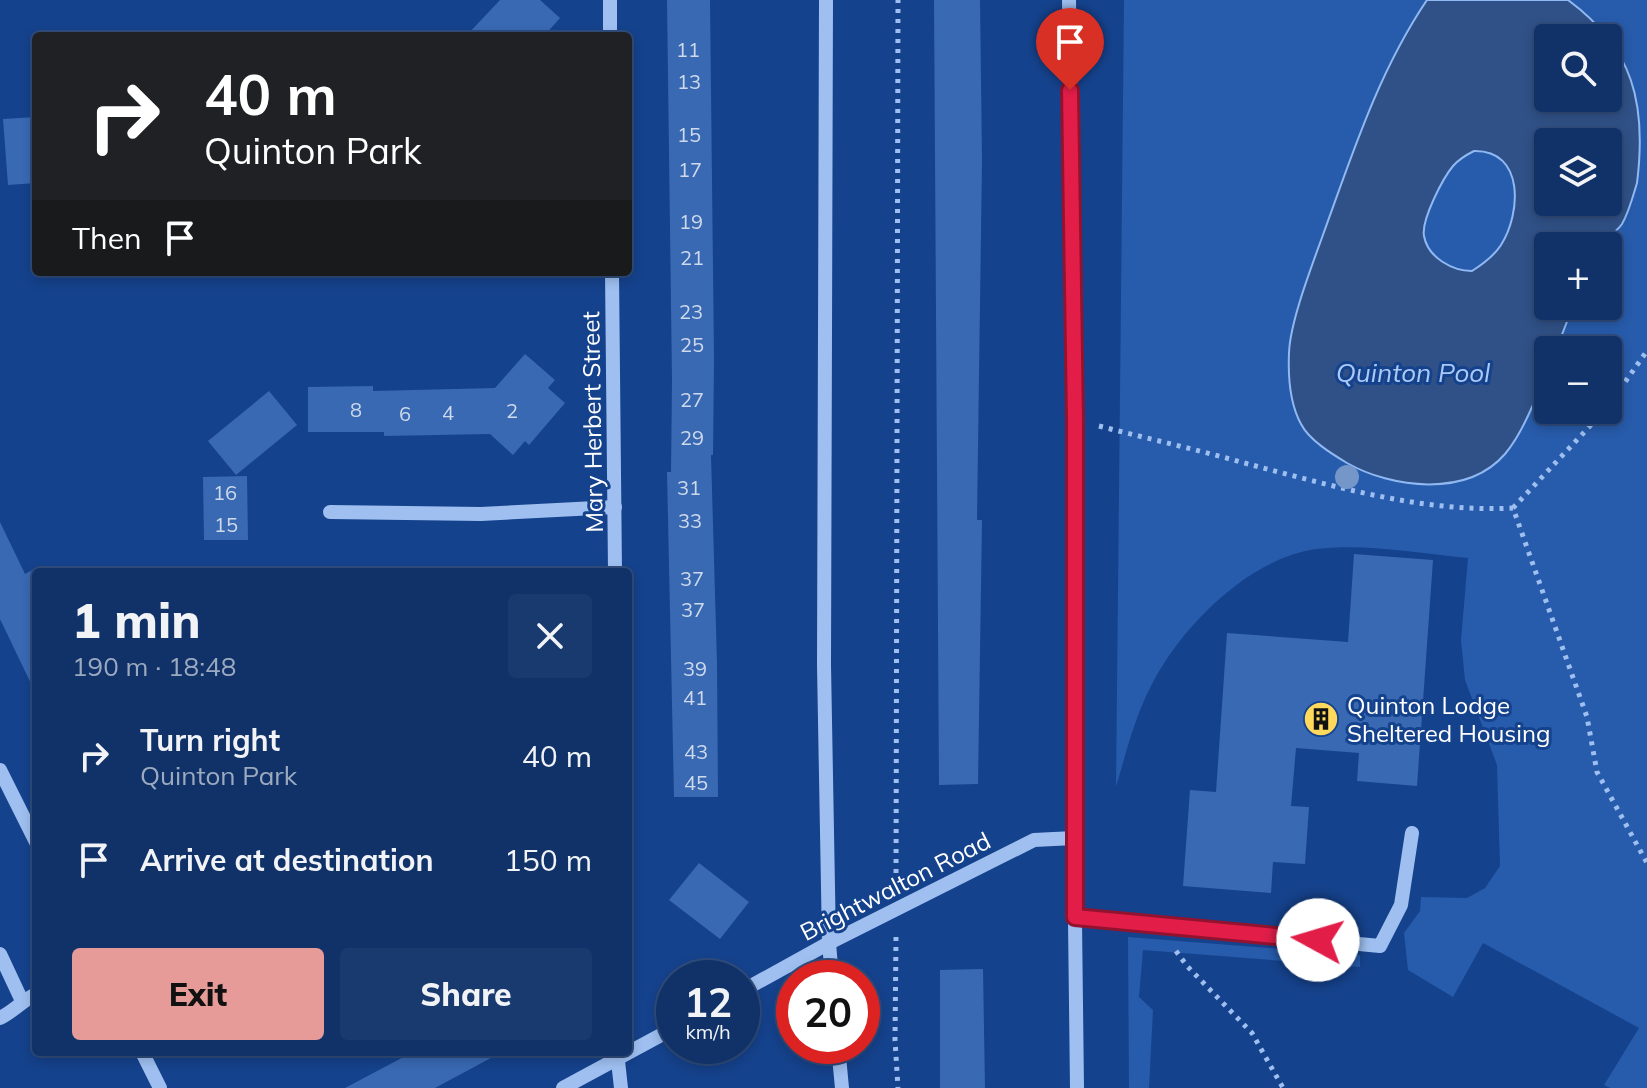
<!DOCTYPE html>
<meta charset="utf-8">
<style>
body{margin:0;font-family:Mulish,sans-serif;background:#193a6f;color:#f1f3f6;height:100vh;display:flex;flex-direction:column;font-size:30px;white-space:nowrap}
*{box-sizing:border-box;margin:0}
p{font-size:26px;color:#9caac0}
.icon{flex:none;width:44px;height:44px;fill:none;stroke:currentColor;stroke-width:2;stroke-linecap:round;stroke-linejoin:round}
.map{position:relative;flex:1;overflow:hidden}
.drawer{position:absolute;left:32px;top:568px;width:600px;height:488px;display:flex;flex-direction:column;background:#103269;border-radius:8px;box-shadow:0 4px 12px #0003,0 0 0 2px #304d7d}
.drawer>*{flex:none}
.guide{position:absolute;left:32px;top:32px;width:600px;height:244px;border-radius:8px;box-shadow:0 4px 12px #0003,0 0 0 2px #304d7d;background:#202124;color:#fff;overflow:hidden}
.buttons{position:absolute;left:1534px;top:24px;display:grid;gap:16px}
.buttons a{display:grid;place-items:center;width:88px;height:88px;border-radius:8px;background:#103269;box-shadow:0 4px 12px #0003,0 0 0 2px #304d7d;font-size:40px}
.speed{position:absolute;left:656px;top:960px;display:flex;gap:16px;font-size:40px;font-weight:700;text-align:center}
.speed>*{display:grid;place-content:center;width:104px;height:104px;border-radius:50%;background:#103269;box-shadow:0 4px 12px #0003,0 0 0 2px #304d7d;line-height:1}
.speed small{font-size:20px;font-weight:400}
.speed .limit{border:12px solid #d22;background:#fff;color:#111}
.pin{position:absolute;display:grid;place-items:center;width:68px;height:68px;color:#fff;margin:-82px -34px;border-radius:50% 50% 50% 0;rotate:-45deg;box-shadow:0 0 8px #0007}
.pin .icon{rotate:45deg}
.me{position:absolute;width:88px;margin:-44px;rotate:276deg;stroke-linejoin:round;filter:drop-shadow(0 0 6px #0008)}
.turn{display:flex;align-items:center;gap:28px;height:168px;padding:0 40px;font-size:36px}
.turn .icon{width:104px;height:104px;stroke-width:2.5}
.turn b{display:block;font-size:56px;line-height:68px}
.then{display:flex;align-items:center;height:76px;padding:0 40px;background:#0003;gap:16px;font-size:30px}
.round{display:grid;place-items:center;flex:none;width:84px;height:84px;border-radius:8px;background:#193a6f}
.headline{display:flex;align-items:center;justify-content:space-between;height:136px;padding:0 40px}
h1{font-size:48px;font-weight:800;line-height:60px}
.primary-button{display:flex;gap:16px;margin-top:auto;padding:16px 40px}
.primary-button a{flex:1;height:92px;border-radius:8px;background:#e69b98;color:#111;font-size:32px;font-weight:800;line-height:92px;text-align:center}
.primary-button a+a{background:#193a6f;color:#f1f3f6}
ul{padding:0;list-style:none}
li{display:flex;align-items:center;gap:24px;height:104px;padding:0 40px}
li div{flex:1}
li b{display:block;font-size:30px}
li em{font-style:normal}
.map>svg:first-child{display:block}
.green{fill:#275bab;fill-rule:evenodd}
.water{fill:#305187;stroke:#90b9f3;stroke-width:2;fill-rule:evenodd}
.building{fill:#3969b3}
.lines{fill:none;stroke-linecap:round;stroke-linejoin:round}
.path{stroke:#9ebff0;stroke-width:5;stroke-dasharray:4 6;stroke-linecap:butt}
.minor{stroke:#9ebff0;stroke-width:14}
.tree{fill:#7596c9}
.route-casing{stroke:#92132f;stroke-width:20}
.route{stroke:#e11d48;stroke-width:14}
.labels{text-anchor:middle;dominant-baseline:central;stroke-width:6;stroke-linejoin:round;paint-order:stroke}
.number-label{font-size:20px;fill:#cedaec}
.street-label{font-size:24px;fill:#fff;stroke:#15428c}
.poi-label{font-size:24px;fill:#fff;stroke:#15428c;text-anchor:start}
.water-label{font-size:26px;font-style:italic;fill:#aac9f7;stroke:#15428c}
</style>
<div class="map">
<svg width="1647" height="1088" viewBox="0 0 1647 1088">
<rect width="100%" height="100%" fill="#15428c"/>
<g class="green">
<path d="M1124,0H1647V1088H1610L1604,1085L1639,1028L1483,943L1453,997L1408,970L1404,933L1420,911L1421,897L1467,898L1485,888L1500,866L1497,765L1465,680L1461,640L1468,558C1418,553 1365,543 1316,549C1249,558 1181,627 1152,684C1135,716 1126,753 1116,787ZM1548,38H1608V98H1548ZM1548,142H1608V202H1548ZM1548,246H1608V306H1548ZM1548,350H1608V410H1548Z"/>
<polygon points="1128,937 1360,955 1360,967 1143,950 1139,997 1153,1010 1149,1088 1129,1088"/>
</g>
<path class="water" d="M1427,0H1568C1633,48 1647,103 1637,183C1633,196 1629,212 1622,224C1616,233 1606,236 1601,246H1548V306H1573L1556,350H1548C1548,372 1540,387 1532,407C1525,423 1516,441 1505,454C1467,498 1391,488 1347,463C1332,454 1309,440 1301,424C1290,404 1288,376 1289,353C1290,321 1313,263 1324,232C1353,152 1379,71 1427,0ZM1548,38H1608V98H1548ZM1548,142H1608V202H1548ZM1474,151C1525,150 1521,214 1501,245C1494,256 1483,264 1472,271C1453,271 1428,258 1424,236C1421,220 1443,178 1453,166C1459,159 1466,155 1474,151Z"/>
<g class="building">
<polygon points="500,0 540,0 560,18 544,36 466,36"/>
<polygon points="667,0 710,0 714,359 713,455 711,455 717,663 718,797 674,797 667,472 671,472 672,381"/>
<polygon points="934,0 980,0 982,161 977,520 982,520 978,784 939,785"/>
<polygon points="36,117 36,183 8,185 3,119"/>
<polygon points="525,354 555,380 548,388 565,403 529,445 525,441 513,455 490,434 384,436 384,432 308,432 308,387 373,386 373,391 495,388"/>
<polygon points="269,391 297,425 236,475 208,441"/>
<polygon points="247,476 248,540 204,540 203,477"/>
<polygon points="0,522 25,574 36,568 36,694 0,619"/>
<polygon points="1354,554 1433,560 1417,786 1357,781 1359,753 1296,748 1291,806 1309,807 1305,864 1273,862 1271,893 1183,886 1190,790 1216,792 1227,633 1348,642"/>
<polygon points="699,863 749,902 720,939 669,900"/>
<polygon points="983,969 985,1088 940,1088 940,970"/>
<polygon points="413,1052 502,1052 435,1088 345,1088"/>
</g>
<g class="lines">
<g class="path">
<polyline points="1608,406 1647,351"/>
<path d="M1099,426C1149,439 1199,450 1248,464C1333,486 1424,513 1513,508L1587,717L1597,772L1647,863"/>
<polyline points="1513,508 1605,410"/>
<polyline points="896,883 898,0"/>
<polyline points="896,937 895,1040 898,1088"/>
<polyline points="1176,951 1187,966 1252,1033 1283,1088"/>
</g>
<g class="minor">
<polyline points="610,0 610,36"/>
<polyline points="826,0 824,665 829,943 832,978"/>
<polyline points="1069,0 1075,420 1074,838 1077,1088"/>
<polyline points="612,272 615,572"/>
<polyline points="330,512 481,514 615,507"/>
<polyline points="0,770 36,842"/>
<polyline points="1075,917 1380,946 1401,905 1412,833"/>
<polyline points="0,954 22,1001"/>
<polyline points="742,991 829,943 1034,840 1074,838"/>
<path d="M0,1018C14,1011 22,1001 36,994"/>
<polyline points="838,1046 842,1088"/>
<polyline points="142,1052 160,1088"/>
<polyline points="617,1052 621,1088"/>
<polyline points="563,1088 674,1028"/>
</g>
</g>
<circle class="tree" cx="1347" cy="477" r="12"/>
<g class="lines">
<g class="route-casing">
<polyline id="route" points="1070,90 1075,420 1075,917 1318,940"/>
</g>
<use href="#route" class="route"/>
</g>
<defs>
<g id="building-disc" transform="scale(1.8)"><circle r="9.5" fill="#ffd95c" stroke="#15428c"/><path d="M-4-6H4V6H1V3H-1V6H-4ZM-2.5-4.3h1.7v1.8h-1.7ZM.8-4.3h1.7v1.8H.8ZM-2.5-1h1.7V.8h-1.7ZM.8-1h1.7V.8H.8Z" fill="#111"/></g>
</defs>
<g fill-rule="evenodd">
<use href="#building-disc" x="1321" y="719"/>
</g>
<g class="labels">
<g class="number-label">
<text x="688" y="49">11</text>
<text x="689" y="81">13</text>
<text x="689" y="134">15</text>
<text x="690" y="169">17</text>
<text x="691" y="221">19</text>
<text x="692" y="257">21</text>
<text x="691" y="311">23</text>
<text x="692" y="344">25</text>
<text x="692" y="399">27</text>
<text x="356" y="409">8</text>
<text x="512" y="410">2</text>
<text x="448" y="412">4</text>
<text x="405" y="413">6</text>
<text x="692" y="437">29</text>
<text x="689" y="487">31</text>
<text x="225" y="492">16</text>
<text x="690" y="520">33</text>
<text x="226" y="524">15</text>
<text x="692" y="578">37</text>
<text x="693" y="609">37</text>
<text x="695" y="668">39</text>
<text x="695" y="697">41</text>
<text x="696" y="751">43</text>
<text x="696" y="782">45</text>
</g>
<g class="street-label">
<text transform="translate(592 422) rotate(-91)">Mary Herbert Street</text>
<text transform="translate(895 886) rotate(-27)">Brightwalton Road</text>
</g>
<g class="poi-label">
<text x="1347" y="705">Quinton Lodge<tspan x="1347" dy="28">Sheltered Housing</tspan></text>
</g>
<g class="water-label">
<text x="1413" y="372">Quinton Pool</text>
</g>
</g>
</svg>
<div class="buttons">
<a><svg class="icon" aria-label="search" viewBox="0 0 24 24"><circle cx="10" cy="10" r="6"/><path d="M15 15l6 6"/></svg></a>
<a><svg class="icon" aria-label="layers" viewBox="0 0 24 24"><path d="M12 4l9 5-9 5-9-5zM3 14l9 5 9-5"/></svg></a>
<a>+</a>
<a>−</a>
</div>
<div class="speed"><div>12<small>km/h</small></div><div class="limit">20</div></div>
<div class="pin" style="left:1070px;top:90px;background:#d93025"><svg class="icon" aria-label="arrive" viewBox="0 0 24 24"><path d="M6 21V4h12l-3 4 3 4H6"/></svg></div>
<svg class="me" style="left:1318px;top:940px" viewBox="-20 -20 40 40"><circle r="19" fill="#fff"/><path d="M0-13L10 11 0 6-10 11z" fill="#e11d48"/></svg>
<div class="guide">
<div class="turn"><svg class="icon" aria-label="right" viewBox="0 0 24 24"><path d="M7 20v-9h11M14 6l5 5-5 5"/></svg><div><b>40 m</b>Quinton Park</div></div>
<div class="then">Then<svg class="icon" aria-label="arrive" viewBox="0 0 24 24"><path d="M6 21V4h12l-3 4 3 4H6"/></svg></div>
</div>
<section class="drawer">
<div class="headline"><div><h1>1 min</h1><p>190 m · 18:48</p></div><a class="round"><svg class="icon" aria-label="close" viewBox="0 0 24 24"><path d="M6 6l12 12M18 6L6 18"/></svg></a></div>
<ul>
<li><svg class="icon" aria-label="right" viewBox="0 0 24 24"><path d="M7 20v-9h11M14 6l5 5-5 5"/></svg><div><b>Turn right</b><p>Quinton Park</p></div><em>40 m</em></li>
<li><svg class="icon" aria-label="arrive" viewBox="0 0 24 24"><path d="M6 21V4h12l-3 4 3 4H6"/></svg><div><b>Arrive at destination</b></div><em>150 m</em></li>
</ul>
<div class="primary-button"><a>Exit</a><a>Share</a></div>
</section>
</div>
